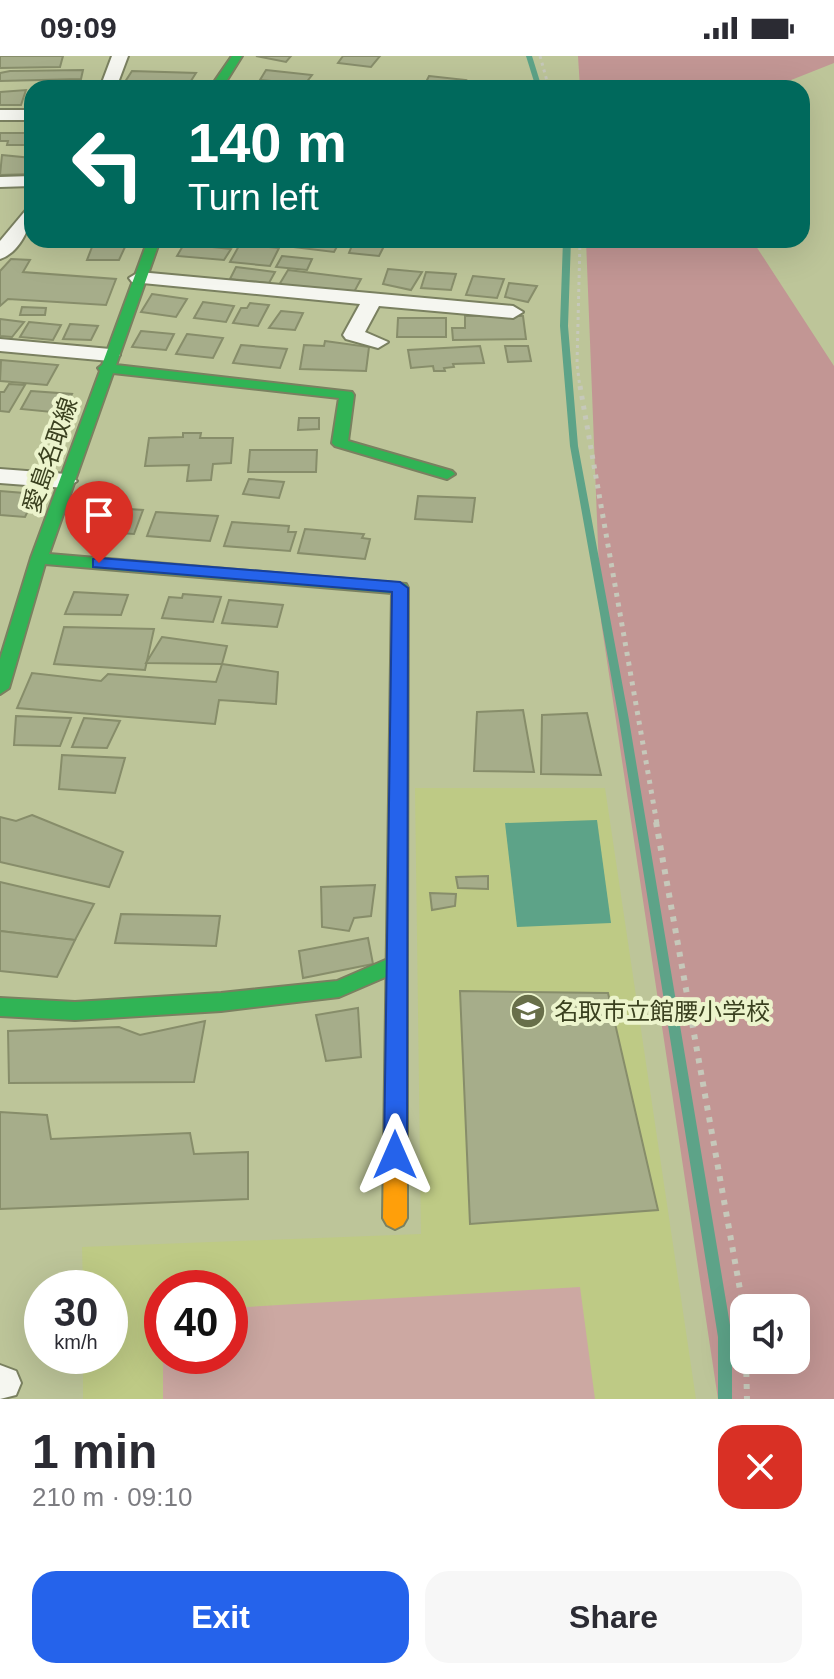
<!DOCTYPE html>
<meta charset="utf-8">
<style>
body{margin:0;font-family:Helvetica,"Noto Sans JP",sans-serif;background:#f7f7f7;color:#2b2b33;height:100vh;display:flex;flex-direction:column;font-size:30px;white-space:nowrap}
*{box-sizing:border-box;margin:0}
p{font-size:26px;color:#7c7c81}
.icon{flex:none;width:44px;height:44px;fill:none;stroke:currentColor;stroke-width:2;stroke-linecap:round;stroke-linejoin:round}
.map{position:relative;height:1343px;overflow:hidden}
.panel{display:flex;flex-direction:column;background:#fff;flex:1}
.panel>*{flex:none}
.guide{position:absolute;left:24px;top:24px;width:786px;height:168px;border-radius:24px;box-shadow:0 8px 32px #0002;background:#00695c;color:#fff;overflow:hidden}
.tools{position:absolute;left:730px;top:1238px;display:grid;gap:16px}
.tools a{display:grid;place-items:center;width:80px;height:80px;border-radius:16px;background:#fff;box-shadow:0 8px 32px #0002;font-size:40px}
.speed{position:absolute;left:24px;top:1214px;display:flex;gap:16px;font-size:40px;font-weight:700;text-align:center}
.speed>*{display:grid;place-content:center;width:104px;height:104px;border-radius:50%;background:#fff;box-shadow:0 8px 32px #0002;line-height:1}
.speed small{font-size:20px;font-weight:400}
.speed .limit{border:12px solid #d22;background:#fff;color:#111}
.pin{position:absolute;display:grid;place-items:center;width:68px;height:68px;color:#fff;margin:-82px -34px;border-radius:50% 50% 50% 0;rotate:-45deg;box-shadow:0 0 8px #0007}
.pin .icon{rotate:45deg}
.me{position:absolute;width:88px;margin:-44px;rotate:0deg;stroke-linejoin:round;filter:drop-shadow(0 0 6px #0008)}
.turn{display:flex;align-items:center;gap:28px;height:168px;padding:0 32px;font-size:36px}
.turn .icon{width:104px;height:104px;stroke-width:2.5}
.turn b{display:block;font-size:56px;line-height:68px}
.round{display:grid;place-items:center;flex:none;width:84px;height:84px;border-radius:24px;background:#f7f7f7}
.summary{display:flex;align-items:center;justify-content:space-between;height:136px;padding:0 32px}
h1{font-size:48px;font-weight:800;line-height:60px}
.cta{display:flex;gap:16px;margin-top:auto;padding:16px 32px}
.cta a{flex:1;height:92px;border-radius:24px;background:#2563eb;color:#fff;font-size:32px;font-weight:800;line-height:92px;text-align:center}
.cta a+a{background:#f7f7f7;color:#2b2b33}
.status{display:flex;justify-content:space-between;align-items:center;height:56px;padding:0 40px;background:#fff;direction:ltr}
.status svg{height:22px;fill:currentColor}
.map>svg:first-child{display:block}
.built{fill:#beca85;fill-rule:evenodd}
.green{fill:#cca8a2}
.forest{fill:#c29694;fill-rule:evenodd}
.water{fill:#5da388}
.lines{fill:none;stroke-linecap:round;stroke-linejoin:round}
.stream{fill:#5da388;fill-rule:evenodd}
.building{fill:#a6ad8a;stroke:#878d6a;stroke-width:2}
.street-casing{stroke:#7a8060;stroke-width:4}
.fast-casing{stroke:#7a8060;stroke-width:4}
.slow-casing{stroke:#7a8060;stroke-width:4}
.path-far2{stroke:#c6c8ba;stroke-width:3;stroke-dasharray:3 4;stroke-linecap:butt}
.path-far1{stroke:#c6c8ba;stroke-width:5;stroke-dasharray:4 6;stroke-linecap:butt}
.path{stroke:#c6c8ba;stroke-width:6;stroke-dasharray:5 7;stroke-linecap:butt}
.street{fill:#f5f6f0;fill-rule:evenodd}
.fast{fill:#30b455;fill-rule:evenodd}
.slow{fill:#ff9f0a;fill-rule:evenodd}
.route{fill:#2563eb;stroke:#184099;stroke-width:2}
.labels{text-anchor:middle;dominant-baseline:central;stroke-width:8;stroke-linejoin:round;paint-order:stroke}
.street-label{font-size:24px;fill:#3a401f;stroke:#ecf4cc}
.poi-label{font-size:24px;fill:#3a401f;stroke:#ecf4cc;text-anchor:start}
</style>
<div class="status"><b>09:09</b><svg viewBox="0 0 49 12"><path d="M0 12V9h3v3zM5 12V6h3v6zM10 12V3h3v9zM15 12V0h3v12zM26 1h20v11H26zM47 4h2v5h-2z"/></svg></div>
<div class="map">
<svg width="834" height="1343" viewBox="0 0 834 1343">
<rect width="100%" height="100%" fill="#bdc599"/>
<path class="built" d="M415,732H605L696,1343H83V1300H110V1232H83L82,1191L421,1178ZM162,1232H230V1300H162Z"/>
<polygon class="green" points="580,1231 595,1343 163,1343 163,1300 230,1300 230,1252"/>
<g class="forest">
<polygon points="578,0 834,0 834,7 771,32 580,32"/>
<path d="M586,184H752L834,310V1343H718L601,565ZM744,1252H796V1304H744Z"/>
</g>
<polygon class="water" points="597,764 611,867 517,871 505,767"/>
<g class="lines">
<g class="stream">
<polygon points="526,0 532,0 542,32 536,32"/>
<polygon points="563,184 571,184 568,270 578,390 629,664 732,1281 732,1343 718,1343 718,1281 619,664 570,390 560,270"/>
</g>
</g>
<g class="building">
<polygon points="0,0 63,0 60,11 0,12"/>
<polygon points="256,0 291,0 286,6"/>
<polygon points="343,0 380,0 371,11 338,7"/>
<polygon points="83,14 81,23 0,25 0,17 10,15"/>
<polygon points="266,14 312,19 305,28 260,24"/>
<polygon points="132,15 196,17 189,28 195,28 192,32 121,32"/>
<polygon points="429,20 466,24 462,32 430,32 432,27 426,26"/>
<polygon points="26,34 21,49 0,49 0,36"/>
<polygon points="0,77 32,77 32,89 7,89 8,85 0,85"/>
<polygon points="2,99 32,102 32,118 0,119"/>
<polygon points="297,184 328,184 340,185 334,196 293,191"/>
<polygon points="466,184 524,184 523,189"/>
<polygon points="353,187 384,190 379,200 349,197"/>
<polygon points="184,188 231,193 224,204 177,200"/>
<polygon points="240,188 279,192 270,210 230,206"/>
<polygon points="92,191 125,191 119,204 87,204"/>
<polygon points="282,200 312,203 307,214 276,211"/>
<polygon points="11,203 30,204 23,216 116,223 106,249 8,243 0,250 0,215"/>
<polygon points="236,211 275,216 269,227 230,223"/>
<polygon points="388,213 422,216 411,234 383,228"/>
<polygon points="288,214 361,223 353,238 279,229"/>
<polygon points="426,216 456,218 451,234 421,232"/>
<polygon points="473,220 504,223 497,242 466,239"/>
<polygon points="509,227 537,230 528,246 505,241"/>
<polygon points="152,238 187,243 176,261 141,256"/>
<polygon points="203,246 234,250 226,266 194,262"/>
<polygon points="250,247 269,249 258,270 233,267 241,252 247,252"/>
<polygon points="22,251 46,252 45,259 20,259"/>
<polygon points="281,255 303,257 295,274 269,272"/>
<polygon points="465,260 523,260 526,283 453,284 452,272 465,272"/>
<polygon points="398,262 446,262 446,281 397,281"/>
<polygon points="0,263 24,266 12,281 0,280"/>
<polygon points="29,266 61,269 53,284 20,281"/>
<polygon points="70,268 98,270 91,284 63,283"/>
<polygon points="141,275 174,278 166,294 132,291"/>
<polygon points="187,278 223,282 213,302 176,298"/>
<polygon points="325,285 369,291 366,315 300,313 304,289 324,290"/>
<polygon points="241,289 287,293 280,312 233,307"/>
<polygon points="480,290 484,307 453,308 454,311 444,312 445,315 434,315 433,310 411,312 408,294"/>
<polygon points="505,290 528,290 531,305 508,306"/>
<polygon points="1,304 58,309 47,329 0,325"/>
<polygon points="9,328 25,329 9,356 0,355 0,336 4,336"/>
<polygon points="31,335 72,338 62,357 21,353"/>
<polygon points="299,362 319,362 319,373 298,374"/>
<polygon points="183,377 201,377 200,382 233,382 231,407 213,408 211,424 187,425 189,409 145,410 149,382 183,381"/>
<polygon points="250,394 317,394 316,416 248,416"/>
<polygon points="249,423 284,426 279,442 243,438"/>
<polygon points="0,435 36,438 25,461 0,459"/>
<polygon points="418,440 475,442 472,466 415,463"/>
<polygon points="83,450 143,454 134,478 74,474"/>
<polygon points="156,456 218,460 210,485 147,480"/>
<polygon points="232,466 289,470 288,476 296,476 290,495 224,490"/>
<polygon points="305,473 364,478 362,482 370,483 365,503 298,497"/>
<polygon points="74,536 128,539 121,559 65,558"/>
<polygon points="183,538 221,541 213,566 162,562 169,541 182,542"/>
<polygon points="229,544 283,549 277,571 222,567"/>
<polygon points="64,571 154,573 145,614 54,608"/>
<polygon points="162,581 227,590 222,608 146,607"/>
<polygon points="222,608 278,616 276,648 219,644 215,668 17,652 32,617 101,625 108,618 216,626"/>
<polygon points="523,654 534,716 474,715 477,656"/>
<polygon points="587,657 601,719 541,718 542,659"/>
<polygon points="16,660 71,662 60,690 14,689"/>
<polygon points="84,662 120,665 107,692 72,691"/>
<polygon points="62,699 125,702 115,737 59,733"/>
<polygon points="32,759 123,796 109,831 0,806 0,761 16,765"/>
<polygon points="488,820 488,833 458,832 456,821"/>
<polygon points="0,826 94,848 75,884 0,875"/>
<polygon points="375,829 371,860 354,862 349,875 322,871 321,831"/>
<polygon points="430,837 456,838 455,850 432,854"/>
<polygon points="121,858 220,860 216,890 115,887"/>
<polygon points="0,875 75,884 57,921 0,915"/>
<polygon points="368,882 373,908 303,922 299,895"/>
<polygon points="460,935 608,937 658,1154 470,1168"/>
<polygon points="358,952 361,1001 326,1005 316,959"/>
<polygon points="205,965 194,1026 9,1027 8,975 119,971 140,979"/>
<polygon points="0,1056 47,1059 51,1083 190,1077 194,1098 248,1096 248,1143 0,1153"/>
</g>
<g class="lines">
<g class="street-casing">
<g id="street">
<polygon points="112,0 128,0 116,32 100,32"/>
<rect x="0" y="54" width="32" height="10"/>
<polygon points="32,120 32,130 0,131 0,121"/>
<path d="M32,153C32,170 19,197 0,203V185L26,154Z"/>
<polygon points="139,216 513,250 523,256 513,262 379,250 365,276 388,286 378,292 346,283 343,279 360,248 132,226 129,222"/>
<polygon points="0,283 110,293 120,299 110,305 0,295"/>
<polygon points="0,413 66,418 77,425 66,432 0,427"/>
<polygon points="0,1309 16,1315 21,1327 16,1339 0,1343"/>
</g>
</g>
<g class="fast-casing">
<g id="fast">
<polygon points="232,0 242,0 222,32 210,32"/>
<polygon points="148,184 160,184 116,309 352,336 354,339 348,385 452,415 455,418 447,423 335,390 332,387 339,342 113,317 49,498 406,528 408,532 407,881 404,887 397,889 390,887 387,881 392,537 45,508 9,632 0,638 0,603 31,502 100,315 98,312 102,309"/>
<polygon points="397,899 404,901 407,907 404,913 339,941 221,955 75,964 0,960 0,942 75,946 221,937 337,925"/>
</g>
</g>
<g class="slow-casing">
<polygon id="slow" points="397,873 404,875 407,881 407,1162 403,1169 395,1173 387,1169 383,1162 387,881 390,875"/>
</g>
<g class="path-far2">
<polyline points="540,0 549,32"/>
<polyline points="580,184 577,308 580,332"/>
</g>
<polyline class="path-far1" points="580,330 657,768"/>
<g class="path">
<polyline points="656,766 744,1256"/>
<polyline points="746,1304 747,1343"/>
</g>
<use href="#street" class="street"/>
<use href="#fast" class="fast"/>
<use href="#slow" class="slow"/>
</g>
<polygon class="route" points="99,502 400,526 408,532 407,1099 403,1106 395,1109 387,1106 384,1099 392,536 93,511 93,503"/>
<defs>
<g id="school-disc" transform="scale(1.8)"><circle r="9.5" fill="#686f4a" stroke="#ecf4cc"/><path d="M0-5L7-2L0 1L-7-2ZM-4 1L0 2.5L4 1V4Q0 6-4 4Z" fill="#fff"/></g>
</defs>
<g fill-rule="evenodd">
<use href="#school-disc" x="528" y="955"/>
</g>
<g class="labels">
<g class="street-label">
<text transform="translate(50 399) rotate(-71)">愛島名取線</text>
</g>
<g class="poi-label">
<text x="554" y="955">名取市立館腰小学校</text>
</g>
</g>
</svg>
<div class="tools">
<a><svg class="icon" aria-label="sound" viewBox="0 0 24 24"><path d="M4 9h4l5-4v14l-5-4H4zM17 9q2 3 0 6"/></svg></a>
</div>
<div class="speed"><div>30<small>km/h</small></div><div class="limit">40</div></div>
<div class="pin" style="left:99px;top:507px;background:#d93025"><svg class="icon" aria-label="arrive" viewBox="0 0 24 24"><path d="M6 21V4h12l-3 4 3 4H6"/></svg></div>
<svg class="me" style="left:395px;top:1099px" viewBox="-20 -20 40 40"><path d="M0-17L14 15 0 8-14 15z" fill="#2563eb" stroke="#fff" stroke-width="4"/></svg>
<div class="guide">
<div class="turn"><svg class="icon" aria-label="left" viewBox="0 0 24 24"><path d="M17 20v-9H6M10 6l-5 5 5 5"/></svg><div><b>140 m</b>Turn left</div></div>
</div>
</div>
<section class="panel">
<div class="summary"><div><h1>1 min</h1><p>210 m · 09:10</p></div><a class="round" style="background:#d93025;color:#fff"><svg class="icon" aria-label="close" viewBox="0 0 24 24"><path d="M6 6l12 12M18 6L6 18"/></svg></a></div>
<div class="cta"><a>Exit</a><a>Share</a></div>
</section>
